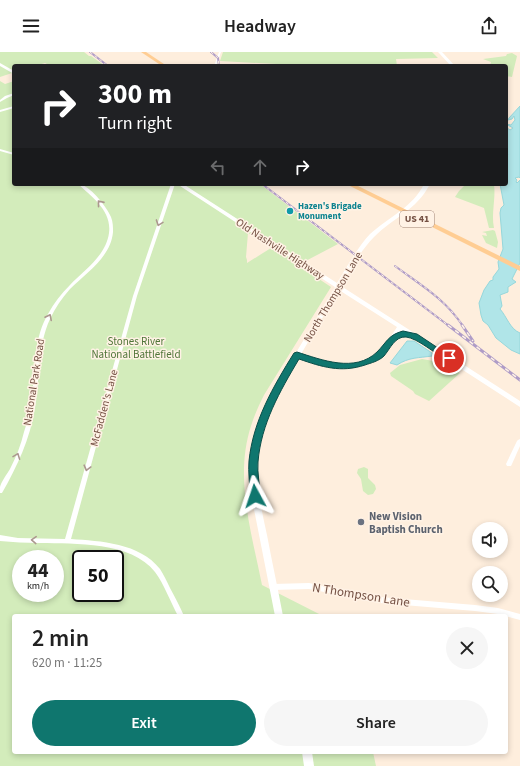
<!DOCTYPE html>
<meta charset="utf-8">
<style>
body{margin:0;font-family:"Source Sans 3",sans-serif;background:#f6f6f6;color:#222;height:100vh;display:flex;flex-direction:column;font-size:15px;white-space:nowrap}
*{box-sizing:border-box;margin:0}
p{font-size:13px;color:#767676}
.icon{flex:none;width:22px;height:22px;fill:none;stroke:currentColor;stroke-width:2;stroke-linecap:round;stroke-linejoin:round}
.map{position:relative;flex:1;overflow:hidden}
.panel{position:absolute;left:12px;top:562px;width:496px;height:140px;display:flex;flex-direction:column;background:#fff;border-radius:4px;box-shadow:0 2px 6px #0003}
.panel>*{flex:none}
.hud{position:absolute;left:12px;top:12px;width:496px;height:122px;border-radius:4px;box-shadow:0 2px 6px #0003;background:#202124;color:#fff;overflow:hidden}
.fabs{position:absolute;left:472px;top:470px;display:grid;gap:8px}
.fabs a{display:grid;place-items:center;width:36px;height:36px;border-radius:50%;background:#fff;box-shadow:0 2px 6px #0003;font-size:20px}
.speed{position:absolute;left:12px;top:498px;display:flex;gap:8px;font-size:20px;font-weight:700;text-align:center}
.speed>*{display:grid;place-content:center;width:52px;height:52px;border-radius:50%;background:#fff;box-shadow:0 2px 6px #0003;line-height:1}
.speed small{font-size:10px;font-weight:400}
.speed .limit{border:2px solid #111;border-radius:6px;background:#fff;color:#111}
.pin{position:absolute;display:grid;place-items:center;width:34px;height:34px;color:#fff;margin:-17px;border:2px solid #fff;border-radius:50%;box-shadow:0 1px 4px #0007}
.me{position:absolute;width:44px;margin:-22px;rotate:355deg;stroke-linejoin:round;filter:drop-shadow(0 0 3px #0008)}
.turn{display:flex;align-items:center;gap:14px;height:84px;padding:0 20px;font-size:18px}
.turn .icon{width:52px;height:52px;stroke-width:2.5}
.turn b{display:block;font-size:28px;line-height:34px}
.lanes{display:flex;align-items:center;height:38px;padding:0 20px;background:#0003;justify-content:center;gap:20px;direction:ltr}
.lanes .off{opacity:.35}
.round{display:grid;place-items:center;flex:none;width:42px;height:42px;border-radius:21px;background:#f6f6f6}
.head{display:flex;align-items:center;justify-content:space-between;height:68px;padding:0 20px}
h1{font-size:24px;font-weight:600;line-height:30px}
.button{display:flex;gap:8px;margin-top:auto;padding:8px 20px}
.button a{flex:1;height:46px;border-radius:24px;background:#0f766e;color:#fff;font-size:16px;font-weight:600;line-height:46px;text-align:center}
.button a+a{background:#f6f6f6;color:#222}
header{display:flex;justify-content:space-between;align-items:center;height:52px;padding:0 20px;background:#fff;font-size:18px;font-weight:600}
.map>svg:first-child{display:block}
.green{fill:#d3ecbb;fill-rule:evenodd}
.water{fill:#b0e5e8;stroke:#96d7db}
.lines{fill:none;stroke-linecap:round;stroke-linejoin:round}
.street{fill:#fff;fill-rule:evenodd}
.secondary{fill:#fff;fill-rule:evenodd}
.primary{fill:#ffcd93;fill-rule:evenodd}
.rail-far1-casing{stroke:#af9cc7;stroke-width:2}
.rail-casing{stroke:#af9cc7;stroke-width:3}
.rail-far1{stroke:#fff2e5;stroke-width:1;stroke-dasharray:3;stroke-linecap:butt}
.rail{stroke:#fff2e5;stroke-width:1.5;stroke-dasharray:4.5;stroke-linecap:butt}
.oneway{stroke:#ac978f}
.route{fill:#0f766e;stroke:#0a4d48}
.culture-dot{fill:#0f9aa8;stroke:#fff2e5;stroke-width:1.5}
.worship-dot{fill:#6b7280;stroke:#fff2e5;stroke-width:1.5}
.labels{text-anchor:middle;dominant-baseline:central;stroke-width:3;stroke-linejoin:round;paint-order:stroke}
.far-culture-label{font-size:9px;font-weight:bold;fill:#0d838f;stroke:#fff2e5;text-anchor:start}
.shield{fill:#fff2e5;stroke:#9e8174;stroke-width:1}
.shield-label{font-size:10px;font-weight:bold;fill:#755144}
.street-label{font-size:11px;fill:#755144;stroke:#fff2e5}
.park-label{font-size:11px;fill:#507639;stroke:#fff2e5}
.worship-label{font-size:11px;font-weight:bold;fill:#5b616d;stroke:#fff2e5;text-anchor:start}
.near-street-label{font-size:13px;fill:#755144;stroke:#fff2e5}
</style>
<header><svg class="icon" aria-label="menu" viewBox="0 0 24 24"><path d="M4 6h16M4 12h16M4 18h16"/></svg>Headway<svg class="icon" aria-label="share" viewBox="0 0 24 24"><path d="M12 15V3M7 8l5-5 5 5M5 13v7h14v-7"/></svg></header>
<div class="map">
<svg width="520" height="714" viewBox="0 0 520 714">
<rect width="100%" height="100%" fill="#feeedd"/>
<g class="green">
<polygon points="0,0 84,0 89,4 91,4 105,14 51,14 45,11 35,14 14,14 14,23 12,21 0,25"/>
<polygon points="223,0 432,0 438,6 396,7 397,14 313,14 220,9"/>
<polygon points="512,1 517,4 512,25 506,24 506,14 490,14 491,10 483,7 506,4 507,2"/>
<path d="M0,29L5,32L14,29V132H260L338,192L298,213L331,235L264,343C259,353 254,364 251,374C234,426 252,482 262,533L323,564H14V700H373L376,714H0ZM248,181L271,196L247,211V208L246,205ZM21,507H55V541H21ZM81,507H115V541H81Z"/>
<path d="M466,132H494C496,147 491,161 494,176H489L484,156L455,145L459,139Z"/>
<polygon points="493,178 495,179 498,190 497,196 486,191 482,183 487,184 486,181 482,180"/>
<polygon points="422,307 439,310 460,321 429,349 415,342 413,339 391,324 390,321 400,313"/>
<polygon points="364,415 368,417 368,426 375,433 376,437 373,442 368,443 363,439 361,427 357,421 358,417"/>
</g>
<g class="water">
<path d="M520,54V126L519,125L515,126L517,128L516,130L517,131L520,128V211L512,227L516,230L508,235V240L500,243L502,254L500,257C507,265 510,277 520,281V302L511,298L496,286L488,273L483,269L481,263L479,251L484,238L490,229L493,228V225L499,217L498,210L503,197L500,161L501,156L504,153L500,132H506V105L508,102L506,100V75L510,78L513,76L506,72L511,73L515,68L514,64L512,67L508,68L509,66Z"/>
<path d="M407,289H414L432,301V304C419,306 409,305 397,313L390,311Z"/>
</g>
<g class="lines">
<g class="street">
<polygon points="219,0 221,0 216,14 214,14"/>
<polygon points="14,41 14,43 7,46 0,50 0,48 5,44"/>
<polygon points="14,54 14,56 0,60 0,58"/>
<polygon points="0,97 14,101 14,103 0,99"/>
<path d="M78,132C89,132 107,155 111,165C113,170 113,175 113,180C111,205 86,221 70,237C62,246 55,256 50,267C37,295 40,327 35,356C30,387 17,415 2,441H0C0,439 0,437 0,435C1,430 7,422 10,417C16,405 21,393 24,380C29,365 31,351 33,335C35,310 35,284 48,262C54,251 61,242 70,233C84,218 106,204 109,181C112,159 92,145 78,132Z"/>
<path d="M171,132H175L137,244L71,487C100,489 140,491 160,517C164,523 167,530 170,536C175,545 180,555 184,564H178C171,551 164,532 155,520C131,489 75,492 40,491C26,491 13,490 0,489V483L18,486L65,487L133,244Z"/>
<polygon points="520,387 520,394 512,412 511,414 507,414 506,412 517,389 518,388"/>
<polygon points="309,531 380,545 475,553 498,556 520,562 520,568 498,562 475,559 380,551 309,537 273,538 271,537 270,535 271,533 273,532"/>
</g>
<g class="secondary">
<polygon points="438,0 442,0 455,14 451,14"/>
<polygon points="0,11 14,19 14,22 0,14"/>
<path d="M177,132H183L337,231C347,215 357,196 370,182C389,165 413,155 424,132H430C416,159 394,165 374,185C361,198 351,217 341,234L520,349V355L401,278C396,287 391,296 383,303C359,324 326,316 298,306C282,333 266,361 260,392C254,425 260,451 267,483C272,510 278,537 283,564H275L250,437V418L253,391L257,374L271,343L335,235ZM339,238L397,275C391,284 386,294 378,300C355,319 326,311 301,302Z"/>
<polygon points="302,700 312,700 314,714 304,714"/>
</g>
<g class="primary">
<polygon points="141,0 146,0 167,14 162,14"/>
<polygon points="346,132 354,132 520,214 520,219"/>
</g>
<g class="rail-far1-casing">
<g id="rail-far1">
<polyline points="90,0 108,14"/>
<polyline points="211,0 218,6 219,14"/>
<polyline points="262,132 449,274"/>
<path d="M395,214C422,234 444,246 463,274"/>
</g>
</g>
<g class="rail-casing">
<g id="rail">
<polyline points="448,273 520,328"/>
<polyline points="462,273 473,289"/>
</g>
</g>
<use href="#rail-far1" class="rail-far1"/>
<use href="#rail" class="rail"/>
</g>
<defs><path id="oneway-chevron" d="M-2-3.5L2.5 0L-2 3.5" fill="none" stroke-width="1.6" stroke-linecap="round" stroke-linejoin="round"/></defs>
<g class="oneway">
<use href="#oneway-chevron" transform="translate(100 151) rotate(-129)"/>
<use href="#oneway-chevron" transform="translate(159 171) rotate(110)"/>
<use href="#oneway-chevron" transform="translate(49 265) rotate(-63)"/>
<use href="#oneway-chevron" transform="translate(17 404) rotate(-69)"/>
<use href="#oneway-chevron" transform="translate(87 416) rotate(105)"/>
<use href="#oneway-chevron" transform="translate(34 488) rotate(-177)"/>
</g>
<path class="route" d="M403,279L417,282L453,306L449,309L446,308C436,302 417,286 406,285C395,284 390,297 384,304C379,309 371,311 365,313C341,321 322,315 299,307C280,339 261,372 258,410C257,421 260,433 260,444L259,446L255,448L252,446L250,444C250,432 248,420 249,409C253,369 273,335 294,301L297,300C322,308 355,321 377,300C387,290 388,283 403,279Z"/>
<circle class="culture-dot" cx="290" cy="159" r="4"/>
<circle class="worship-dot" cx="361" cy="470" r="4"/>
<g class="labels">
<g class="far-culture-label">
<text x="298" y="154">Hazen's Brigade<tspan x="298" dy="10">Monument</tspan></text>
</g>
<rect class="shield" x="400" y="159" width="34" height="16" rx="3"/>
<g class="shield-label">
<text x="417" y="167">US 41</text>
</g>
<g class="street-label">
<text transform="translate(280 197) rotate(33)">Old Nashville Highway</text>
<text transform="translate(333 245) rotate(-59)">North Thompson Lane</text>
<text transform="translate(34 330) rotate(-81)">National Park Road</text>
<text transform="translate(104 356) rotate(-75)">McFadden's Lane</text>
</g>
<g class="park-label">
<text x="136" y="289">Stones River<tspan x="136" dy="13">National Battlefield</tspan></text>
</g>
<g class="worship-label">
<text x="369" y="464">New Vision<tspan x="369" dy="13">Baptish Church</tspan></text>
</g>
<g class="near-street-label">
<text transform="translate(361 543) rotate(9)">N Thompson Lane</text>
</g>
</g>
</svg>
<div class="fabs">
<a><svg class="icon" aria-label="sound" viewBox="0 0 24 24"><path d="M4 9h4l5-4v14l-5-4H4zM17 9q2 3 0 6"/></svg></a>
<a><svg class="icon" aria-label="search" viewBox="0 0 24 24"><circle cx="10" cy="10" r="6"/><path d="M15 15l6 6"/></svg></a>
</div>
<div class="speed"><div>44<small>km/h</small></div><div class="limit">50</div></div>
<div class="pin" style="left:449px;top:306px;background:#d93025"><svg class="icon" aria-label="arrive" viewBox="0 0 24 24"><path d="M6 21V4h12l-3 4 3 4H6"/></svg></div>
<svg class="me" style="left:255px;top:444px" viewBox="-20 -20 40 40"><path d="M0-17L14 15 0 8-14 15z" fill="#0f766e" stroke="#fff" stroke-width="4"/></svg>
<div class="hud">
<div class="turn"><svg class="icon" aria-label="right" viewBox="0 0 24 24"><path d="M7 20v-9h11M14 6l5 5-5 5"/></svg><div><b>300 m</b>Turn right</div></div>
<div class="lanes"><svg class="icon off" aria-label="left" viewBox="0 0 24 24"><path d="M17 20v-9H6M10 6l-5 5 5 5"/></svg><svg class="icon off" aria-label="ahead" viewBox="0 0 24 24"><path d="M12 20V5M6 11l6-6 6 6"/></svg><svg class="icon" aria-label="right" viewBox="0 0 24 24"><path d="M7 20v-9h11M14 6l5 5-5 5"/></svg></div>
</div>
<section class="panel">
<div class="head"><div><h1>2 min</h1><p>620 m · 11:25</p></div><a class="round"><svg class="icon" aria-label="close" viewBox="0 0 24 24"><path d="M6 6l12 12M18 6L6 18"/></svg></a></div>
<div class="button"><a>Exit</a><a>Share</a></div>
</section>
</div>
